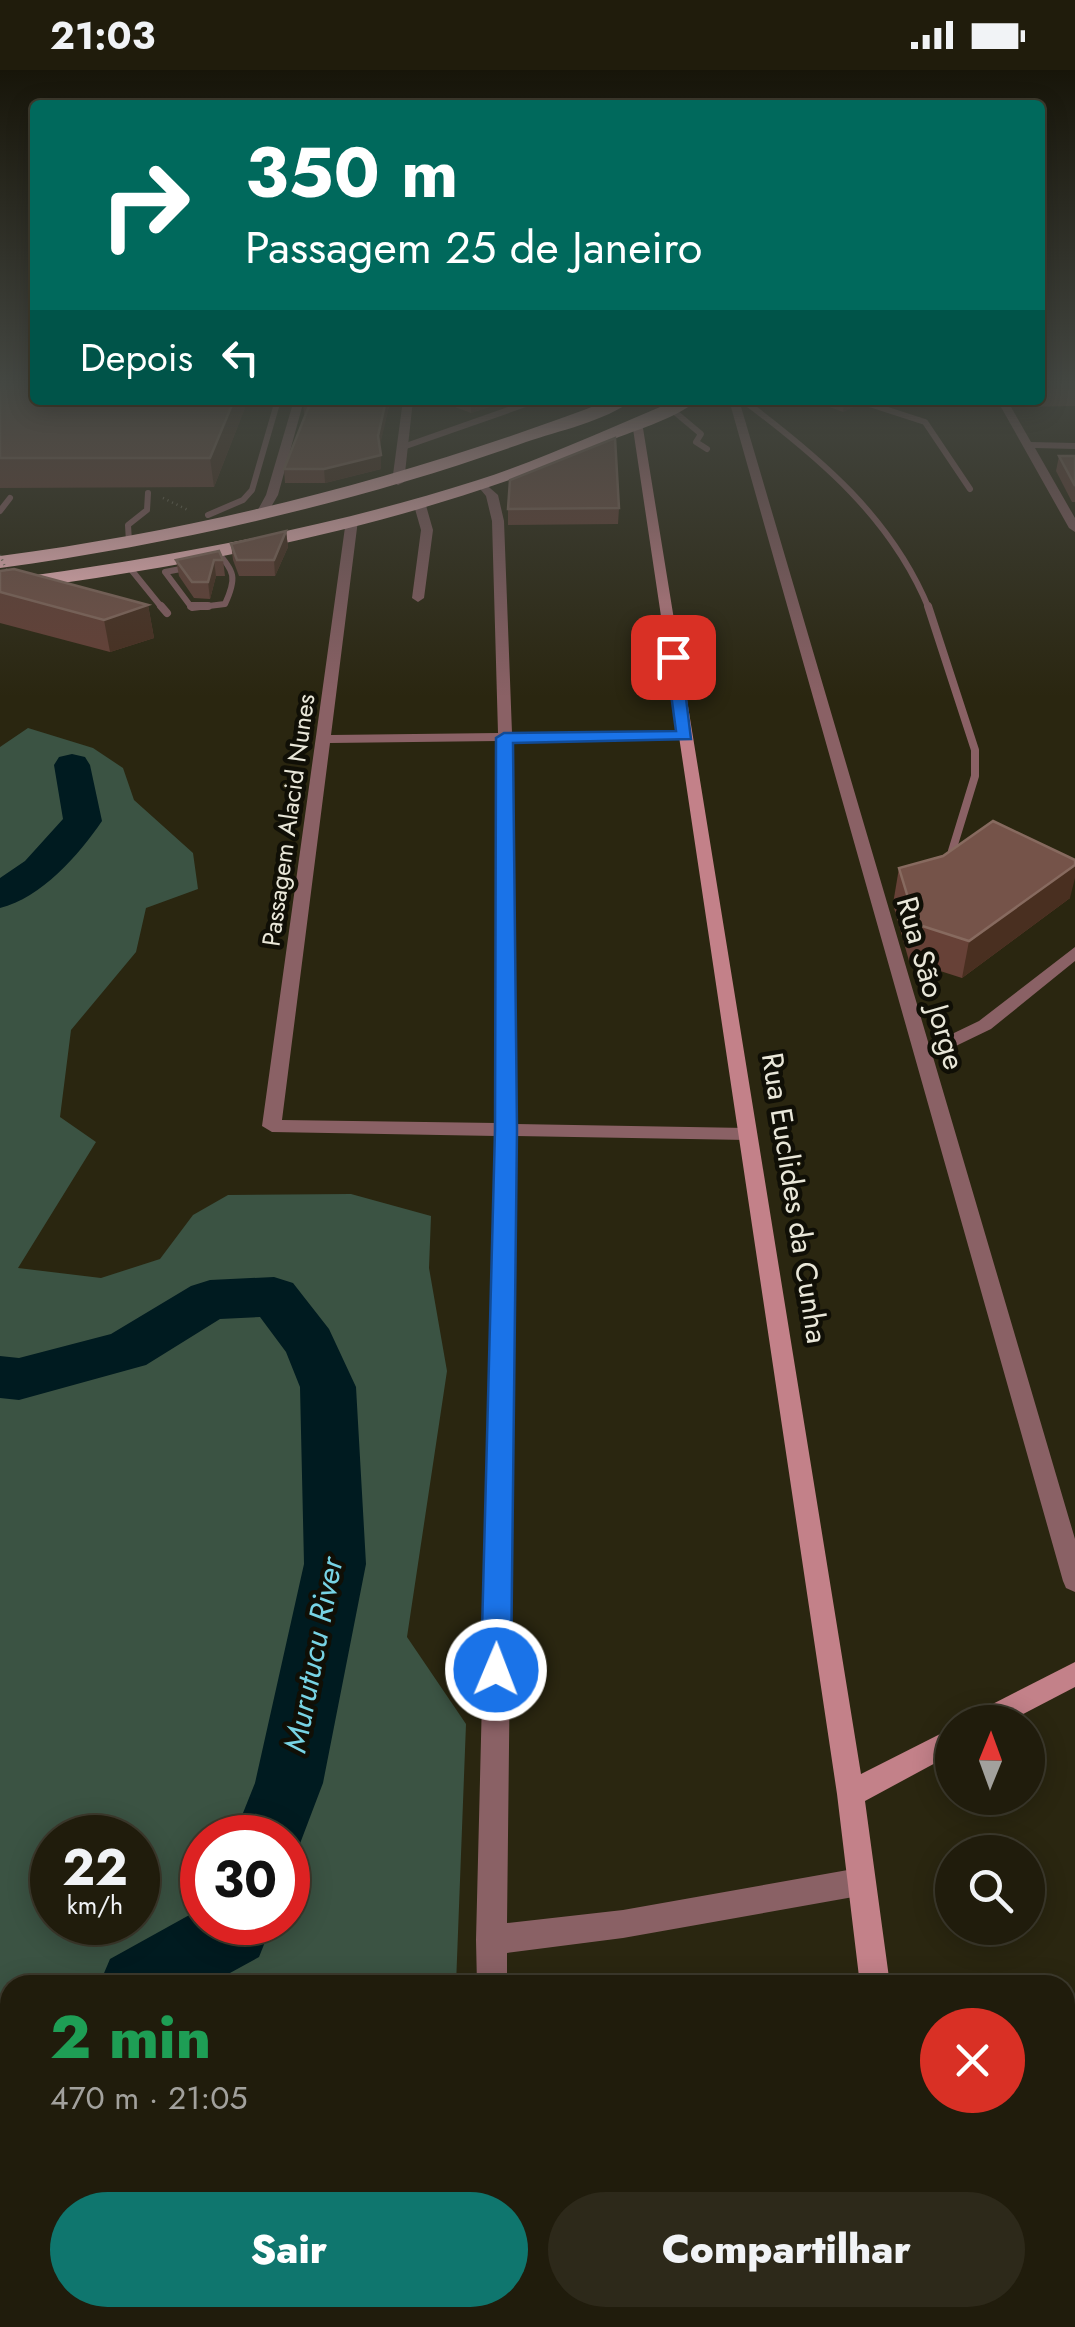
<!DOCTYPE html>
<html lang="pt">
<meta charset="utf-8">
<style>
body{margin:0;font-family:Jost,sans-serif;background:#2d291a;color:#f1f3f6;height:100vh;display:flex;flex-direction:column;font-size:38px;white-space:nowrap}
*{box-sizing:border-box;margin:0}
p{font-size:32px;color:#a2a19d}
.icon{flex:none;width:55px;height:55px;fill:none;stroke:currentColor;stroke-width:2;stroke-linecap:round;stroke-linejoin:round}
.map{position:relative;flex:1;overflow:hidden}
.panel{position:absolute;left:0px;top:1905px;width:1075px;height:352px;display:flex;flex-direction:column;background:#201c0c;border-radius:30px 30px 0 0;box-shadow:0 5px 25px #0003,0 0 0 2px #3d3a2d}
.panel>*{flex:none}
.guide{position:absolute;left:30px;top:30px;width:1015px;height:305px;border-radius:10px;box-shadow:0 5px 25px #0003,0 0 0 2px #3d3a2d;background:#00695c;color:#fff;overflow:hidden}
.needle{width:65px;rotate:1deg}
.tools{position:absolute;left:935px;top:1635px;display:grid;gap:20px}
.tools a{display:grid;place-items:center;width:110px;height:110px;border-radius:50%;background:#201c0c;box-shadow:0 5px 25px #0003,0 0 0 2px #3d3a2d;font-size:50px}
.speed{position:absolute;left:30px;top:1745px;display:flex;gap:20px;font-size:50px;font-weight:700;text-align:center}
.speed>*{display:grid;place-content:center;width:130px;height:130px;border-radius:50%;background:#201c0c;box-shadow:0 5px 25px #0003,0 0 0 2px #3d3a2d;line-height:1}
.speed small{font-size:25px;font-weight:400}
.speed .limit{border:15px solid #d22;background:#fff;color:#111}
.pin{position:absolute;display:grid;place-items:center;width:85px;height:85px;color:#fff;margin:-42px;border-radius:20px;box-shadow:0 5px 15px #0006}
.me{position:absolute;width:110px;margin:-55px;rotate:1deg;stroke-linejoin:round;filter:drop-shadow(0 0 8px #0008)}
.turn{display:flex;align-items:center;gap:35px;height:210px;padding:0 50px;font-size:45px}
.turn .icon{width:130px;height:130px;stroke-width:2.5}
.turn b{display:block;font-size:70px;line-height:85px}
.then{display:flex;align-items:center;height:95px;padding:0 50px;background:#0003;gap:20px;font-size:38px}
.round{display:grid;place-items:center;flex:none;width:105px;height:105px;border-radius:52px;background:#2d291a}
.overview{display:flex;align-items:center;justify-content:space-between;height:170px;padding:0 50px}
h1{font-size:60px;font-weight:800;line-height:75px;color:#1e9e55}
.action{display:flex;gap:20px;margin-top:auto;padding:20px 50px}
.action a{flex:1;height:115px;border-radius:60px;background:#0f766e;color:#fff;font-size:40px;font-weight:800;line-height:115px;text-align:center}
.action a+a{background:#2d291a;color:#f1f3f6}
.status{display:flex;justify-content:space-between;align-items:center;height:70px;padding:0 50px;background:#201c0c;direction:ltr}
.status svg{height:28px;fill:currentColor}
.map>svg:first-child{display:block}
.green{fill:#3b5343;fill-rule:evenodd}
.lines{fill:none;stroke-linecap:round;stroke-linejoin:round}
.river{fill:#001b20;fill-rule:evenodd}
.path{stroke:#726f5c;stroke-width:2.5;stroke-dasharray:1 4;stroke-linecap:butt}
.lane-far1{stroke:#8a6165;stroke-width:6}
.lane{stroke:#8a6165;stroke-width:8}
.street{fill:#8a6165;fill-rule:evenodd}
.secondary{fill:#c38189;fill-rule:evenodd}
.highway{fill:#ffc0c7;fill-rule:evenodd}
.path-bridge{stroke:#726f5c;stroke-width:2.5;stroke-dasharray:1 4;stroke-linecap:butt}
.wall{fill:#674137}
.shaded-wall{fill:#492f20}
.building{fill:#755349;stroke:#876a5f;stroke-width:2.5}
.route{fill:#1a73e8;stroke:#114b97;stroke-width:2.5}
.labels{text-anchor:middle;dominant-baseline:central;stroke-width:9;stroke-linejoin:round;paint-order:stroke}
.far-street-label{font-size:25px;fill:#e9e7d9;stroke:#100f06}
.street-label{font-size:30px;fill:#e9e7d9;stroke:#100f06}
.water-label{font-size:32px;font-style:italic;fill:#77d3e4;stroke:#100f06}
</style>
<div class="status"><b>21:03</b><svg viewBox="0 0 49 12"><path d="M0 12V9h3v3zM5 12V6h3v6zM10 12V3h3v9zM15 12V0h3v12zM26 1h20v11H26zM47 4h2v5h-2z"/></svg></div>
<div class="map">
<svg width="1075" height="2257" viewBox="0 0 1075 2257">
<rect width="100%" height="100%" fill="#2a2610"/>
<path class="green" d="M28,658L93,678L123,698L134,730L193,783L198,819L146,838L136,882L71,960L60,1047L96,1072L18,1198L101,1208L160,1189L193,1145L228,1125L351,1124L431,1146L429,1198L447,1301L407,1567L466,1654L456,1915H10V2248H444V2257H0V677ZM52,1768H138V1852H52ZM202,1768H288V1852H202Z"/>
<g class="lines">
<g class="river">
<path d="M72,684L85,687L90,695L102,751C79,785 41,828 0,838V808L25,791L63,749L54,695L59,687Z"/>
<polygon points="274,1207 293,1213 329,1259 356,1317 366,1494 323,1713 293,1792 288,1794 288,1768 233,1768 255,1713 304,1494 300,1317 286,1282 260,1247 220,1249 146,1295 19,1330 0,1328 0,1286 19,1288 111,1264 191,1216 210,1210"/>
<polygon points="202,1838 202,1852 273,1852 259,1887 208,1915 99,1915 110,1889"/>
<polygon points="10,1934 10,2010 0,2014 0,1938"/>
</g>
<polyline class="path" points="163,428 188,440"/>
<g class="lane-far1">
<path d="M743,330C820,388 892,448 929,539"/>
<polyline points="857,330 925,352 970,419"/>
<polyline points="670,338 701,364 696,372 707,379"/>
<polyline points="403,377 537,330"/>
<polyline points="0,441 10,428"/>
<polyline points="208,445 243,430 252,420 278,330"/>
<polyline points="129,472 128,455 147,440 148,423"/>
<polyline points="129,497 163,539"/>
<path d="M191,497L165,502L192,538L225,534C237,508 235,501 216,481"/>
</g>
<g class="lane">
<polyline points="161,536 167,543"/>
<polyline points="191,536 208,536"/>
<polyline points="928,536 975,680 975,706 952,781"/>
</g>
<g class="street">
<polygon points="294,330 304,330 278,425 264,449 256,449 254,447 266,425"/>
<polygon points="403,330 413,330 404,412 398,415 392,412"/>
<polygon points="729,330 739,330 929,975 979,951 1075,877 1075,891 991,959 933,987 1075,1469 1075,1522 1066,1518 1063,1511"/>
<polygon points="997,330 1007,330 1031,372 1075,373 1075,379 1035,378 1075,448 1075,462 1069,458"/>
<path d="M482,411L498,425L504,451L512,663L685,661L692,665L685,669L512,671L516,1054L747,1058L757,1064L747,1070L516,1066L507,1853L623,1840L859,1798L869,1802L873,1812L869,1822L859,1826L623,1868L507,1883V1915H477L476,1870L496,1066L272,1062L262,1056L346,450L352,446L358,450L331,665L498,663L492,451L486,426L476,414ZM498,671L496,1053L282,1050L330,673Z"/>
<polygon points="419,429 425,432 433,460 424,528 418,532 412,528 421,460 413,432"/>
<rect x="481" y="2248" width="34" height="9"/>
</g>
<g class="secondary">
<polygon points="637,349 642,352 861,1704 952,1658 952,1684 865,1731 890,1915 860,1915 837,1724 632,352"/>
<polygon points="1075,1592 1075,1617 1008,1652 971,1652 975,1643"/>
<polygon points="907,2248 941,2248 942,2257 908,2257"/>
</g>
<g class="highway">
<path d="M610,330H632C606,351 558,361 526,372C355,433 180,473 0,498V486C211,458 412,406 610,330Z"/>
<path d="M677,330H698C674,350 631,361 602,374C411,456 205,494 0,522V510C162,488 322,460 478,410C546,388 611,357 677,330Z"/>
</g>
<polyline class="path-bridge" points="0,485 9,506"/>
</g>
<g class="wall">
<polygon points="0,311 248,330 214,417 0,418"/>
<polygon points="1040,311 1075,311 1075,336 1015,337 1012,330 1040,330"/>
<polygon points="303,330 392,330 389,336 379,377 381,399 325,413 285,413 284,399 305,344 304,344"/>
<polygon points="450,330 510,330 471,343 450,335"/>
<polygon points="811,330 855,330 855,336 843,342"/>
<polygon points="1059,386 1075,386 1075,432 1072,432 1056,401"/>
<polygon points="619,438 618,454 508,455 508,439"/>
<polygon points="286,461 288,477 275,506 239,506 233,490 231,474"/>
<polygon points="176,490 223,490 225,506 216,506 210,529 194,528 179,506"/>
<polygon points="0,501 148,535 154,568 110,582 0,553"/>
<polygon points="899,798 1070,828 962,908 909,891 893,834"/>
</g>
<g class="shaded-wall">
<polygon points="234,330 248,330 214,417 210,388"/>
<polygon points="386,330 392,330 389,336 379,380 378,366"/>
<polygon points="471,330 510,330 471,343"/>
<polygon points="844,330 855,330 855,336 843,342"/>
<polygon points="381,385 381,399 325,413 324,399"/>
<polygon points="286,461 288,477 275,506 274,490"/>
<polygon points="214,490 216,506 210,529 208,512"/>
<polygon points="148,535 154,568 110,582 104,550"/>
<polygon points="1075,795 1075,808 1070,828 962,908 969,871"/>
</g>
<g class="building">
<polygon points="0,311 35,311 35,330 234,330 210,388 0,388"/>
<polygon points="303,330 386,330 378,366 381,385 324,399 284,399 311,331"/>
<polygon points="615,368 619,438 508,439 510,410"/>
<polygon points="1059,386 1075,386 1075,416"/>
<polygon points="286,461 274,490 237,490 231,474"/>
<polygon points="219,481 223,490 214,490 208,512 192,512 176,490"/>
<polygon points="14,499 148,535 104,550 0,522 0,501"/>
<polygon points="993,751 1075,790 1075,795 969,871 916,854 899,798 943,786"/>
</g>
<linearGradient id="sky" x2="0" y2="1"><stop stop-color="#171509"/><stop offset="0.5" stop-color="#444742"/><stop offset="1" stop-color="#444742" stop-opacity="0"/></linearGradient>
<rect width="1075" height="627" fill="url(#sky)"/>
<polygon class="route" points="673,582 681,587 691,669 513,673 517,1060 511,1600 506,1609 496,1613 486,1609 481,1600 495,1060 496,668 504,663 676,661 666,587"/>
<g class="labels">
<g class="far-street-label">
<text transform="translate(288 750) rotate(-82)">Passagem Alacid Nunes</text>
</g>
<g class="street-label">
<text transform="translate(931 913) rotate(74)">Rua São Jorge</text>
<text transform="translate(795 1128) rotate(81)">Rua Euclides da Cunha</text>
</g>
<g class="water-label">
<text transform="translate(313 1585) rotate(-79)">Murutucu River</text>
</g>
</g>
</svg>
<div class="tools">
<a><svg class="needle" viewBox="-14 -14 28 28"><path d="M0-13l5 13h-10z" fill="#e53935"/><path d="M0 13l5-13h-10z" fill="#a2a19d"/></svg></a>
<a><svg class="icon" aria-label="search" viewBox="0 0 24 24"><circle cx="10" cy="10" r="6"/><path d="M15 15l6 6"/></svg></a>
</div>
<div class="speed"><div>22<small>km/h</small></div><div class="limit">30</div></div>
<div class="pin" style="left:673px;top:587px;background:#d93025"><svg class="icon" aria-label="arrive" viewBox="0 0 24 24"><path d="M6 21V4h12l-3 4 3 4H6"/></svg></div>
<svg class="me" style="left:496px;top:1600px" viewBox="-20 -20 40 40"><circle r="17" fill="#1a73e8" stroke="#fff" stroke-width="3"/><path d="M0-11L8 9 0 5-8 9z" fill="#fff"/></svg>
<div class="guide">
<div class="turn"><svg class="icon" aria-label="right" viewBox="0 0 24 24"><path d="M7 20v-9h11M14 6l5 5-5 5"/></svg><div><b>350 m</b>Passagem 25 de Janeiro</div></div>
<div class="then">Depois<svg class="icon" aria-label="left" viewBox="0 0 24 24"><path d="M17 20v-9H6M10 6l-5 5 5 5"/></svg></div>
</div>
<section class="panel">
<div class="overview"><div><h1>2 min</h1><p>470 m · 21:05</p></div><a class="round" style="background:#d93025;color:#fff"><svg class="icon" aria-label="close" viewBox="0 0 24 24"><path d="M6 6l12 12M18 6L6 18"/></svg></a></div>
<div class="action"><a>Sair</a><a>Compartilhar</a></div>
</section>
</div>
